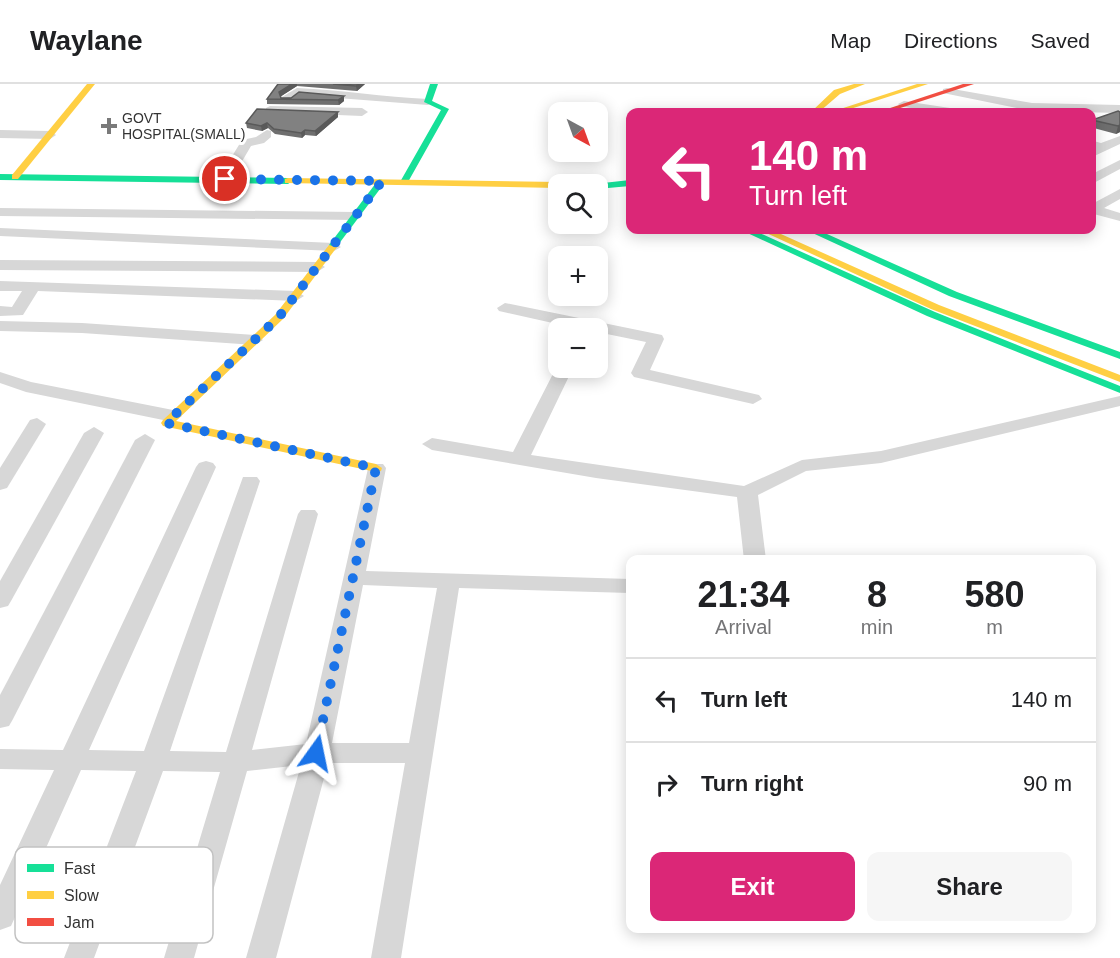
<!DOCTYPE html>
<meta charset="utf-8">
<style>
body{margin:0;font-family:Helvetica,sans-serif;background:#f6f6f6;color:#202124;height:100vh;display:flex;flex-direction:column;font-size:22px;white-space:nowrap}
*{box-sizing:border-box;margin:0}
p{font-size:20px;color:#757577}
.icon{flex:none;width:33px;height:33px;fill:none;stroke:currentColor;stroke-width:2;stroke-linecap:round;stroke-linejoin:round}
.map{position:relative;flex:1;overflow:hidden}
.details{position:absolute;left:626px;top:471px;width:470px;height:378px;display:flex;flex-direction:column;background:#fff;border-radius:12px;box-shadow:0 3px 15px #0003}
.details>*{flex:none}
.banner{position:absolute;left:626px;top:24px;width:470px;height:126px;border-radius:12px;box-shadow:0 3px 15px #0003;background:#db2777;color:#fff;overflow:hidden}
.needle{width:39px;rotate:139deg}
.tools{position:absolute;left:548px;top:18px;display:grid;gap:12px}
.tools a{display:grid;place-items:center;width:60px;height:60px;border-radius:12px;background:#fff;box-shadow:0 3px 15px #0003;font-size:30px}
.pin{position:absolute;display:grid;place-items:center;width:51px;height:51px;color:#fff;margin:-26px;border:3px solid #fff;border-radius:50%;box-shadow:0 2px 6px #0007}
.me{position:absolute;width:66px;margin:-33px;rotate:12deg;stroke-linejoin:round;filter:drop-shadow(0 0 4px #0008)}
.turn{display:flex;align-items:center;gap:21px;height:126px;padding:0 24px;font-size:27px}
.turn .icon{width:78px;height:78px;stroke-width:2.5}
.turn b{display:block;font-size:42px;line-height:51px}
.eta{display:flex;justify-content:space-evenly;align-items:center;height:102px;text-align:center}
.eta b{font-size:36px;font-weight:800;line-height:42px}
.button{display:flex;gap:12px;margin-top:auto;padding:12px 24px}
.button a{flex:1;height:69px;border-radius:12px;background:#db2777;color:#fff;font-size:24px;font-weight:800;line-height:69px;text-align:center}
.button a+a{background:#f6f6f6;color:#202124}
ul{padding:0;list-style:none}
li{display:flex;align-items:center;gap:18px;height:84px;padding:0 24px;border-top:2px solid #e0e0e0}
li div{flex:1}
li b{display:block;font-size:22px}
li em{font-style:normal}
header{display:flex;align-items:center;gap:36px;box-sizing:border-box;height:84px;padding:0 30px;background:#fff;border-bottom:2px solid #e0e0e0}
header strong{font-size:28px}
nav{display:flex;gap:33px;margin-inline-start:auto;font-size:21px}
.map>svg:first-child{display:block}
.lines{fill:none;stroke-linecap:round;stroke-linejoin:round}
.street{fill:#d7d7d7;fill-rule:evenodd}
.fast{fill:#16e098;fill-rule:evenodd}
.slow{fill:#ffcf43;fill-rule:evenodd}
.jam{fill:#f24e42;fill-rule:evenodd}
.wall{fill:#6f6f6f}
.shaded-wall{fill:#5a5a5a}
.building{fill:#818181;stroke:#5a5a5a;stroke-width:1.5}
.route{stroke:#1a73e8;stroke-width:10;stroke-dasharray:0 18}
.poi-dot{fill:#7a7a7a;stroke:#fff;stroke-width:2}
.labels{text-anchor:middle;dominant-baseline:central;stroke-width:6;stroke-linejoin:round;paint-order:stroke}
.far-poi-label{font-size:14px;fill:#333;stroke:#fff;text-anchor:start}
.key{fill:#fff;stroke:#c2c2c2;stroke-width:1.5}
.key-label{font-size:16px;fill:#333}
</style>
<header>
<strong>Waylane</strong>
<nav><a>Map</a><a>Directions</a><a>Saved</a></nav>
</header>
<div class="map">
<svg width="1120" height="874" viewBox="0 0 1120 874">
<rect width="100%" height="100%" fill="#fff"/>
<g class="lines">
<g class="street">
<path d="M297,4C341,6 384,13 428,15L434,18L428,21L299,11L290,17H282V13Z"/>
<polygon points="947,4 1032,19 1120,21 1120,29 1032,27 943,9 943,5"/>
<polygon points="904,17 950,24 956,28 933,28 900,22 898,20"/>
<polygon points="270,22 362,24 368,28 362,32 266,28 266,24"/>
<polygon points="0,46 50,47 56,51 50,55 0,54"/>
<polygon points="267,46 271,47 271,53 264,59 251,62 230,98 220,98 218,95 242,56 256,53"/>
<polygon points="1120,52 1120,60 1090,74 1090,56 1101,59"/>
<polygon points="1120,76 1120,85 1090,101 1090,91"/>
<polygon points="1120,105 1120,115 1104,124 1120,129 1120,137 1090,129 1090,121"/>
<polygon points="0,124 355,128 362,132 355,136 0,132"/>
<polygon points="0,144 334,159 341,163 334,167 0,152"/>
<polygon points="0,176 317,178 325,183 317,188 0,186"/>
<polygon points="0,197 296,207 304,212 296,217 38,207 23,231 0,232 0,222 12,223 22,207 0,207"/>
<polygon points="505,219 662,251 664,255 650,286 759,311 762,315 753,320 634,293 631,289 646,258 597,248 597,244 575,244 499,227 497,224"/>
<polygon points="0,237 82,239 255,251 263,256 255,261 82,249 0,247"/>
<polygon points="558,280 558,284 573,284 531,371 744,402 802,376 881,367 1120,312 1120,322 881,379 806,387 758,411 766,476 744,476 737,413 596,394 432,366 422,360 432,354 513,368"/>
<polygon points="0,288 31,298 173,326 182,332 173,338 26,308 0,299"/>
<polygon points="37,334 46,340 7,404 0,406 0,384 30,336"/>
<polygon points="94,343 104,349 11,517 8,522 0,524 0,497 84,349"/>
<polygon points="145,350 155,356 13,635 9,642 0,644 0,611 135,356"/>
<path d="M206,377L213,379L216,383L89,666L144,667L243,393H257L260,397L170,667L226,668L298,430L301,426H315L318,430L252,666L306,660L369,380H383L386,384L366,487L630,495V509L459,504L401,874H371L405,679H328L276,874H246L301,681L247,687L194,874H164L220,688L163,687L94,874H64L136,687L81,686L11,842L0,846V801L54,686L0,685V665L63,666L196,383L199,379ZM363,501L437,504L409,659H332Z"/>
</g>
<g class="fast">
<polygon points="430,0 438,0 432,17 449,25 408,98 401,100 400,98 441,26 424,18"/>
<polygon points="0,90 288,94 292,97 288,100 0,96"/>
<polygon points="379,95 386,97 335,165 329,165 329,161"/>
<polygon points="630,96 630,102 597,105 597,100 594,100"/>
<polygon points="741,146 753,146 935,228 1120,302 1120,309 927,232"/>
<polygon points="806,146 818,146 957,208 1120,268 1120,275 949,212"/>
</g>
<g class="slow">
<polygon points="87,0 95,0 18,95 12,95 12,91"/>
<polygon points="854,0 865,0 840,10 819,28 811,28 834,6"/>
<polygon points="917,0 928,0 841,28 831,28"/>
<polygon points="288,94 558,98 562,100 558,100 558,104 285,99 285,95"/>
<polygon points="760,146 772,146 939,221 1120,291 1120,298 931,225"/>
<polygon points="329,161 337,163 283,235 176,337 376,380 382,384 381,387 376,388 163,342 161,339 163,336 275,231"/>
</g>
<polygon class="jam" points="963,0 974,0 888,28 878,28"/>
</g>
<g class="wall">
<polygon points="278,0 365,0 357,7 297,2 281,12 281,14 344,12 344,17 339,21 267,20 267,15"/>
<polygon points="338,28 338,33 316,52 305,51 302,54 275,50 268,44 262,47 247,44 246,39"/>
<polygon points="1120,28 1120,48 1116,50 1090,43 1092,36"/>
</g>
<g class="shaded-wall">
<polygon points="292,0 297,0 297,2 280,13 279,8"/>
<polygon points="359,0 365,0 357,7 356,2"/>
<polygon points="344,12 344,17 339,21 338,16"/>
<polygon points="338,28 338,33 316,52 315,47"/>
<polygon points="267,39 268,44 262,47 261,42"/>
<polygon points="1120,41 1120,48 1116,50 1118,42"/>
<polygon points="305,46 305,51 302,54 301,49"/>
</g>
<g class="building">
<polygon points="278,0 292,0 279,8 281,14 291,14 299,8 344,12 338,16 267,15"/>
<polygon points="333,0 359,0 356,2"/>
<polygon points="257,25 338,28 315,47 305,46 301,49 274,45 267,39 261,42 246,39"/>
<polygon points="1118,27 1120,28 1120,41 1118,42 1092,36"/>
</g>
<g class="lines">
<polyline class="route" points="225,95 382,97 279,233 166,339 376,384 316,669"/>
</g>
<path class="poi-dot" d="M106 33h6v6h6v6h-6v6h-6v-6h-6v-6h6z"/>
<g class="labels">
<g class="far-poi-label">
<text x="122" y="34">GOVT<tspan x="122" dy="16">HOSPITAL(SMALL)</tspan></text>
</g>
</g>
<rect x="15" y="763" width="198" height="96" rx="9" class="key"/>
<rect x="27" y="780" width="27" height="8" fill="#16e098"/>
<rect x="27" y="807" width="27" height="8" fill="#ffcf43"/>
<rect x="27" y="834" width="27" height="8" fill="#f24e42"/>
<g class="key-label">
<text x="64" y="790">Fast</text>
<text x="64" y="817">Slow</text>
<text x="64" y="844">Jam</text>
</g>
</svg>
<div class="tools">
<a><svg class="needle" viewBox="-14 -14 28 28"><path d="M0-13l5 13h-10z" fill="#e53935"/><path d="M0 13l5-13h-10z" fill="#757577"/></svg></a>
<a><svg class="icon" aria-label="search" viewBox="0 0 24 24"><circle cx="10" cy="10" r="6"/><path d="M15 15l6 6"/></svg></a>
<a>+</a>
<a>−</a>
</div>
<div class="pin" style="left:225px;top:95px;background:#d93025"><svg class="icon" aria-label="arrive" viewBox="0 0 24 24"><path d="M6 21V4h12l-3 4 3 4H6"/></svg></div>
<svg class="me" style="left:316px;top:669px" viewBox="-20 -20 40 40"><path d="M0-17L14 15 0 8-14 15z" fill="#1a73e8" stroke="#fff" stroke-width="4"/></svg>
<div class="banner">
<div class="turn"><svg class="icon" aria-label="left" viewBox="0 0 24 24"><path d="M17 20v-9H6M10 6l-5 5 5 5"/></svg><div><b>140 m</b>Turn left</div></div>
</div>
<section class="details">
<div class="eta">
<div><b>21:34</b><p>Arrival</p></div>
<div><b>8</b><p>min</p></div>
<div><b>580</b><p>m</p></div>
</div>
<ul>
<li><svg class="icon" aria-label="left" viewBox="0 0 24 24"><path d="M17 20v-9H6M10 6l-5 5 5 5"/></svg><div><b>Turn left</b></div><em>140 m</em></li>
<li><svg class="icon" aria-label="right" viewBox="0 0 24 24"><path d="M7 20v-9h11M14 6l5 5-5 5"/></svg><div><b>Turn right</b></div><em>90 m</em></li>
</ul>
<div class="button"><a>Exit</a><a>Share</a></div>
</section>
</div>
